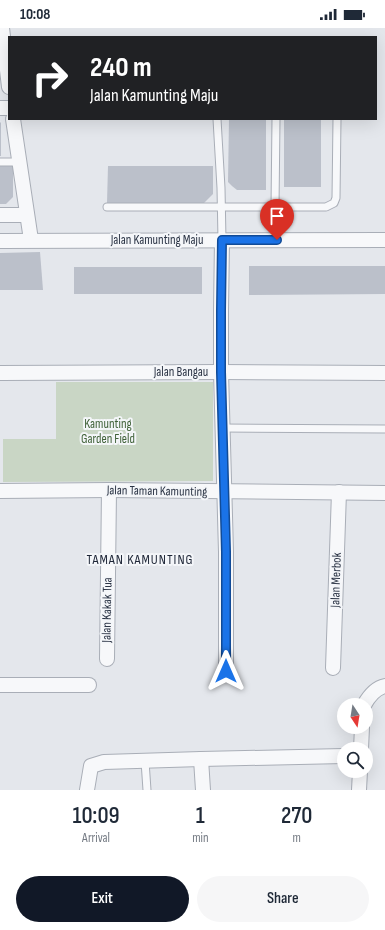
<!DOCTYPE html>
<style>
body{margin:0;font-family:"Sofia Sans Condensed",sans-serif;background:#f6f6f7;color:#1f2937;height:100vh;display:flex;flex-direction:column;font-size:15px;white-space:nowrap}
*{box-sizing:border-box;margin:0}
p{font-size:13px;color:#747a83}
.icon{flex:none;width:22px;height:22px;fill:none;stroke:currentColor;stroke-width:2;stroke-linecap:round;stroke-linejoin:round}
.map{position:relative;height:762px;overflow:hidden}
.side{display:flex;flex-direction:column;background:#fff;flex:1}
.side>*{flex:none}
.banner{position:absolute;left:8px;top:8px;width:369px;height:84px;border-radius:0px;box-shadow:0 4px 16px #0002;background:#202124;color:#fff;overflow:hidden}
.needle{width:26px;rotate:168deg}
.controls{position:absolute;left:337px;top:670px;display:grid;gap:8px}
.controls a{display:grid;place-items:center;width:36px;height:36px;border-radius:50%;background:#fff;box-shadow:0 4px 16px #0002;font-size:20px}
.pin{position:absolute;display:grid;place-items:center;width:34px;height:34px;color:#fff;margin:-41px -17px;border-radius:50% 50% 50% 0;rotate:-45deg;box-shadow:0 0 4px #0007}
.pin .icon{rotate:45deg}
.me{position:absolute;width:44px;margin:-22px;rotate:0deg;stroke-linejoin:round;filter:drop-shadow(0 0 3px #0008)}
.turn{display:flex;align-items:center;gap:14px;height:84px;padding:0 16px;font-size:18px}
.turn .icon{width:52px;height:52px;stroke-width:2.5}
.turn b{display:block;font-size:28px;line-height:34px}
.eta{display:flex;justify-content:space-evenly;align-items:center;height:68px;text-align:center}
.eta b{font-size:24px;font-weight:600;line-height:28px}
.action{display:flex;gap:8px;margin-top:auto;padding:8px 16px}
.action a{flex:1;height:46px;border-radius:24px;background:#111827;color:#fff;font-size:16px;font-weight:600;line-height:46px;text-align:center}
.action a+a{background:#f6f6f7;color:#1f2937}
.status{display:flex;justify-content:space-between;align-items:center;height:28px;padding:0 20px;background:#fff;direction:ltr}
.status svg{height:11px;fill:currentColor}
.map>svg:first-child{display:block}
.green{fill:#c9d6c5}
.building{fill:#bbc0ca}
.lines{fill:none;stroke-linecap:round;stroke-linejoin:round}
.lane-casing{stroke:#a9aeb7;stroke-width:9}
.street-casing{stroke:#a9aeb7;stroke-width:16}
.lane{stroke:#f7f8fa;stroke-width:7}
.street{stroke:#f7f8fa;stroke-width:14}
.route-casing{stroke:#114b97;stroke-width:10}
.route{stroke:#1a73e8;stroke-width:7}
.labels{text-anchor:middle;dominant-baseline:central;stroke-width:4;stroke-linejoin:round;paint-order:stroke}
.street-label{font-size:13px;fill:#2b3445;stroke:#f4f6f9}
.park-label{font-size:13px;fill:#3f6138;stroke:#f4f6f9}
.neighbourhood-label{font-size:14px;letter-spacing:1px;fill:#1d2536;stroke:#f4f6f9}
</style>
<div class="status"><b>10:08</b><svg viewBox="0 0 49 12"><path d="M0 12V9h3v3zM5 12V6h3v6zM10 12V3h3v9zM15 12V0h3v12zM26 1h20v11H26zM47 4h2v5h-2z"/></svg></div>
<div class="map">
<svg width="385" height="762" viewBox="0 0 385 762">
<rect width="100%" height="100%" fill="#e4e7ec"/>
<polygon class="green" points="56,354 213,354 213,453 3,454 3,411 56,411"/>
<g class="building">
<polygon points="229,91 266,91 266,162 237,162 232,158 228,154"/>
<rect x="284" y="91" width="37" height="68"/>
<polygon points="0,94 1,95 1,128 0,128"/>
<polygon points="0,138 13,138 13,169 6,176 0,176"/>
<polygon points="108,138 213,138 213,166 204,175 107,175"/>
<polygon points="40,224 43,262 0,262 0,225"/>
<polygon points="249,238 385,238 385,266 249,267"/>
<rect x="74" y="239" width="128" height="27"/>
</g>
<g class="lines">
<g class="lane-casing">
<g id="lane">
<polyline points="217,91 221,160 222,212"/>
<polyline points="0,134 19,134"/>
<polyline points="107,179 326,179 334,175 336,170 337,91"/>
<polyline points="275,179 276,91"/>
<polyline points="222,400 385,401"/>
<polyline points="145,733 147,762"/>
</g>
</g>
<g class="street-casing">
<g id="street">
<polyline points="2,0 9,59"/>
<polyline points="0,80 9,80"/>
<polyline points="13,91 31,212"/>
<polyline points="0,187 27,187"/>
<polyline points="222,212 221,283 221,344 226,524 226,643"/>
<polyline points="0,213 385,212"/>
<polyline points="0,345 221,344 385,345"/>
<polyline points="0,463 109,462 385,465"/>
<polyline points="107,631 109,462"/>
<polyline points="333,640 339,464"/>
<polyline points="0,657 89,657"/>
<path d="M364,677C369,668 375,660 385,658"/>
<polyline points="361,721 362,699"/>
<polyline points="201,731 203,762"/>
<polyline points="87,762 91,738 104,734 201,731 344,728"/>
<polyline points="359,762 360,743"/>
</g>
</g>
<use href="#lane" class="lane"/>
<use href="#street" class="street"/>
</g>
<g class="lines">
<g class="route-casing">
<polyline id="route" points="226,643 226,524 221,344 221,283 222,212 277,212"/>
</g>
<use href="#route" class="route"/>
</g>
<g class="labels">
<g class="street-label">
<text x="157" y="212">Jalan Kamunting Maju</text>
<text x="181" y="344">Jalan Bangau</text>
<text transform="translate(157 463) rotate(1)">Jalan Taman Kamunting</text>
<text transform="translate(336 552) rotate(-88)">Jalan Merbok</text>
<text transform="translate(107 582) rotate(-89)">Jalan Kakak Tua</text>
</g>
<g class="park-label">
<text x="108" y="396">Kamunting<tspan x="108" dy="15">Garden Field</tspan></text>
</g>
<g class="neighbourhood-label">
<text x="140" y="531">TAMAN KAMUNTING</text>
</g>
</g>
</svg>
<div class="controls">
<a><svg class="needle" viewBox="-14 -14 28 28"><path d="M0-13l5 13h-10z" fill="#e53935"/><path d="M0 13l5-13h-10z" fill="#747a83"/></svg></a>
<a><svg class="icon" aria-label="search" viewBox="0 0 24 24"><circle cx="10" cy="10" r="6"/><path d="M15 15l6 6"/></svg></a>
</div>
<div class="pin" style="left:277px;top:212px;background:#d93025"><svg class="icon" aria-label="arrive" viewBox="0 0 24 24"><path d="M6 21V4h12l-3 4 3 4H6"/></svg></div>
<svg class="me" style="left:226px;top:643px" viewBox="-20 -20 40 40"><path d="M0-17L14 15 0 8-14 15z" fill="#1a73e8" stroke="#fff" stroke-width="4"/></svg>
<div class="banner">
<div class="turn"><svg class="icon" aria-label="right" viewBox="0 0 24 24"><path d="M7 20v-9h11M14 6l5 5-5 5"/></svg><div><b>240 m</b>Jalan Kamunting Maju</div></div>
</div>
</div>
<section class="side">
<div class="eta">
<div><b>10:09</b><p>Arrival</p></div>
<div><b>1</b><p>min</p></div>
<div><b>270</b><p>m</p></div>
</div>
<div class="action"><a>Exit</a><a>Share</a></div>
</section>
